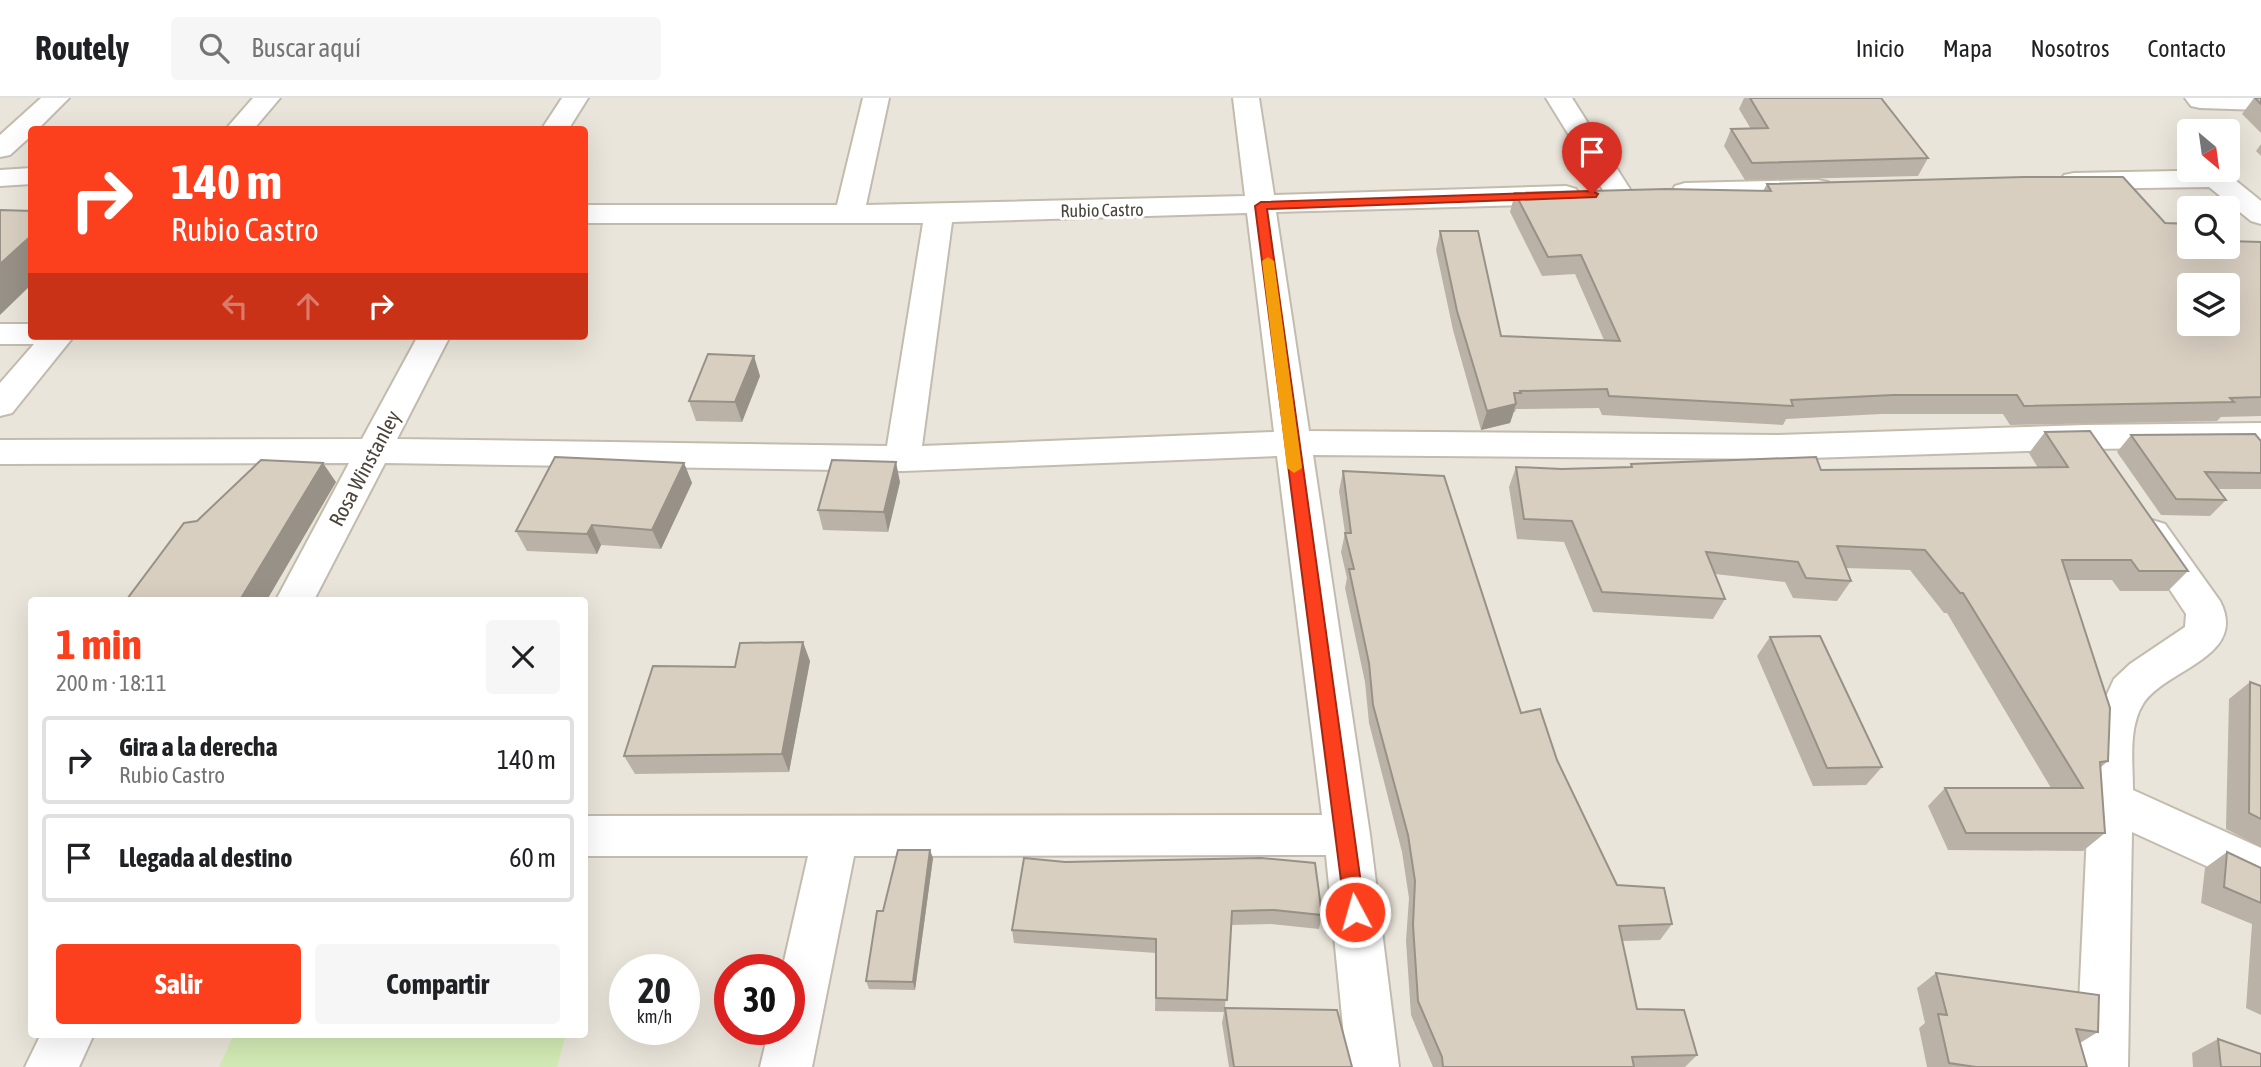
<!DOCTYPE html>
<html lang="es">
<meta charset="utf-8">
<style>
body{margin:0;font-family:"Asap Condensed",sans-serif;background:#f6f6f6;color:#202124;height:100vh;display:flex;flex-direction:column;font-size:26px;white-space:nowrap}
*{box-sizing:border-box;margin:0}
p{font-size:23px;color:#757577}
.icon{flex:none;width:38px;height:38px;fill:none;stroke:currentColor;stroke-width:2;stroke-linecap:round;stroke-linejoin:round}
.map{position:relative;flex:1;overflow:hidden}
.drawer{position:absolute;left:28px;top:499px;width:560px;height:441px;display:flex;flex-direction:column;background:#fff;border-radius:7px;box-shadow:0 7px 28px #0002}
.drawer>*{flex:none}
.hud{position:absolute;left:28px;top:28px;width:560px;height:214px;border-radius:7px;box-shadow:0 7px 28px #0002;background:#fc3f1d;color:#fff;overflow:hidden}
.needle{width:46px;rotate:151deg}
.buttons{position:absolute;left:2177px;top:21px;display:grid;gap:14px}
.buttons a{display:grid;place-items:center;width:63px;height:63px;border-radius:7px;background:#fff;box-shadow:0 7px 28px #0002;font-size:35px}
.speed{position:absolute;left:609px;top:856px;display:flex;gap:14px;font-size:35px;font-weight:700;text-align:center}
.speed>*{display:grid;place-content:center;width:91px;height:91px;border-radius:50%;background:#fff;box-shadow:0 7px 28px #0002;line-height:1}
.speed small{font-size:18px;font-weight:400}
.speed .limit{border:10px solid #d22;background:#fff;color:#111}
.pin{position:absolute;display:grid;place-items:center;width:60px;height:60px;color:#fff;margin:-72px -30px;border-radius:50% 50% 50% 0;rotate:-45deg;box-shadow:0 0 7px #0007}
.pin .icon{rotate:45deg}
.me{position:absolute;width:77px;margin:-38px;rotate:354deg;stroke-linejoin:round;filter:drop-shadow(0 0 5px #0008)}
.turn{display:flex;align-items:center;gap:24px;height:147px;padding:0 28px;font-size:32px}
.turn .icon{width:91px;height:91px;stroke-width:2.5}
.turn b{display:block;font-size:49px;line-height:60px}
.lanes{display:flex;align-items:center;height:66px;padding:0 28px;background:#0003;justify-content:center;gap:35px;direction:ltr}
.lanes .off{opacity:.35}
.round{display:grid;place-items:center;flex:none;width:74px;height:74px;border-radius:7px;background:#f6f6f6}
.headline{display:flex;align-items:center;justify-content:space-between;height:119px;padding:0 28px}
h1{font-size:42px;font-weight:700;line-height:52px;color:#fc3f1d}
.cta{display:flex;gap:14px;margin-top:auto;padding:14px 28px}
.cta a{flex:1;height:80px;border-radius:7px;background:#fc3f1d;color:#fff;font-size:28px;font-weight:700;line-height:80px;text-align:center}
.cta a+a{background:#f6f6f6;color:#202124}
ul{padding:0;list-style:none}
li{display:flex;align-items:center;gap:21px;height:88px;margin:0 14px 10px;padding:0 14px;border:4px solid #e0e0e0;border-radius:7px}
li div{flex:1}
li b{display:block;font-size:26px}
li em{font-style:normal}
header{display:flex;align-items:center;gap:42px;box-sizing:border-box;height:98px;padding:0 35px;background:#fff;border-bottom:2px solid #e0e0e0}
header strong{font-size:33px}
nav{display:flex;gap:38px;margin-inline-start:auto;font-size:24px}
.search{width:490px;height:63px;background:#f6f6f6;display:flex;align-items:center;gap:18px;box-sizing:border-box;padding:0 24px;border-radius:7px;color:#757577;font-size:26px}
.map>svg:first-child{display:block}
.residential{fill:#eae5da;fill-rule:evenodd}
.green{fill:#d2eab5}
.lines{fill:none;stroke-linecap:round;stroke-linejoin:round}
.minor-casing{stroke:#c2bbae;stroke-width:4}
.minor{fill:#fff;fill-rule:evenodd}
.wall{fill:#bab2a6}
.shaded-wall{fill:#979187}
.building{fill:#d8cfc1;stroke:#979187;stroke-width:2;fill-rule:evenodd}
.route{fill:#fc3f1d;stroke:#a42913;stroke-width:2}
.slow{fill:#f59e0b}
.labels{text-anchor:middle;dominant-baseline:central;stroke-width:6;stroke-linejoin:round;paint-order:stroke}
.far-street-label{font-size:18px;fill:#4b4439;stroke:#fff}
.street-label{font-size:21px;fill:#4b4439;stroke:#fff}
</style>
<header>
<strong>Routely</strong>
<div class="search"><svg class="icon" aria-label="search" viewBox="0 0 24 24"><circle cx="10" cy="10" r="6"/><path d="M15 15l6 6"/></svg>Buscar aquí</div>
<nav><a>Inicio</a><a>Mapa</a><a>Nosotros</a><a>Contacto</a></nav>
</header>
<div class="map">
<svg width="2261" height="969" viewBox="0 0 2261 969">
<rect width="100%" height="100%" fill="#f6f3ec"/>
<path class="residential" d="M0,0H2261V969H0ZM32,32H584V238H32ZM2189,33H2228V72H2189ZM2189,110H2228V149H2189ZM2189,187H2228V226H2189ZM32,502H584V936H32ZM625,872H684V931H625ZM730,872H789V931H730Z"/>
<polygon class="green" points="234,936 566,936 557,969 219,969"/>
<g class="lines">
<g class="minor-casing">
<g id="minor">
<polygon points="41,0 69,0 37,32 32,32 32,37 10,57 0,59 0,37"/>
<polygon points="253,0 280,0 253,32 225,32"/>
<polygon points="562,0 588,0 568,32 541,32"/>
<path d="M863,0H889L866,107L1245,98L1233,0H1259L1274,97L1566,88L1576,91L1580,97L1576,103L1566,106L1276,114L1309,333L1778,337L2085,327L2261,325V349L2085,351L1778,361L1313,357L1370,737L1399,969H1347L1326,757L854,758L812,969H760L769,931H789V872H782L808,758H584V718L1322,717L1277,358L903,373L385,365L314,502H276L349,365L0,366V342L362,341L418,238H450L397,341L887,348L923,125H584V107H837ZM1247,115L1274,334L922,348L952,124Z"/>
<polygon points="1546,0 1572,0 1633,96 1629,102 1619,105 1609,102"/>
<polygon points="2185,0 2261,0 2261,12 2200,10 2191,8"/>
<polygon points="32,70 32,86 0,88 0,72"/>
<polygon points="2228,72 2229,77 2261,103 2261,126 2251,123 2209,89 2074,91 2064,89 2060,83 2064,77 2074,75"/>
<polygon points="1818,82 1828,84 1832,90 1828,96 1685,103 1675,100 1671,94 1675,88 1685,85"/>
<polygon points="0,226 32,226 32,238 74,238 12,315 0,318 0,285 34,246 0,246"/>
<path d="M2152,422L2165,426L2220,503C2249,559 2165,571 2143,606C2128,630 2133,665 2133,692L2261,750V793L2132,734L2128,969H2076L2092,629L2114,581L2130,566L2185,529L2186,516L2133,436L2139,426Z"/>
<polygon points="41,936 94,936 79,969 25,969"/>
</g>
</g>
<use href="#minor" class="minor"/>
</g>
<g class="wall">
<polygon points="1744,0 1750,0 1928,60 1918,78 1745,82 1724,48 1731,31 1751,31 1739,11"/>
<polygon points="2254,0 2261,0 2261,35 2242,16"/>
<polygon points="2261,46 2261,58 2256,53"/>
<polygon points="1767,86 2165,125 2189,149 2261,144 2261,318 2221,319 2217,323 2010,327 2003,316 1881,316 1786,321 1783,327 1602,317 1599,310 1516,311 1515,314 1514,314 1510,325 1481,332 1453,232 1436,152 1440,133 1501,238 1604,242 1575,176 1542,178 1510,114 1515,95 1763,93"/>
<polygon points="760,278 742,324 696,323 689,303"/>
<polygon points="2045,334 2188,473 2168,493 2120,493 2112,482 2068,482 2108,663 2100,670 2105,735 2083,753 1948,752 1928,708 1945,690 2051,690 1947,515 1944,515 1910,472 1845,470 1851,483 1837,503 1793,500 1785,484 1715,476 1725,501 1713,521 1593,514 1564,444 1517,441 1509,389 1516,369 1562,371 1630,369 1631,366 1821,372 2038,370 2029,355"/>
<polygon points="2131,337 2261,343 2261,391 2217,391 2226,402 2210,418 2161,417 2117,354"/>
<polygon points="684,365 692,385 661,451 601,447 597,456 527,453 516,433"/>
<polygon points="1343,373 1557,662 1617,787 1672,826 1660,842 1622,843 1637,911 1697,957 1685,969 1433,969 1411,917 1406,843 1409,800 1402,754 1369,625 1365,584 1345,490 1347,480 1341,454 1345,435 1339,393"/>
<polygon points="900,384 888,434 823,432 818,412"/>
<polygon points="1770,539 1882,669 1866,687 1813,688 1757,558"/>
<polygon points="810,563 789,674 635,676 624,658 735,569"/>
<polygon points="2250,584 2261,588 2261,749 2226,731 2229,601"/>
<polygon points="2227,754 2261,769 2261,917 2246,910 2252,826 2201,805 2205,770"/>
<polygon points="933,760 915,892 869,891 866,883"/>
<polygon points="1024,760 1322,817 1319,831 1271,826 1231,827 1225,910 1352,969 1229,969 1222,925 1224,914 1155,913 1156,855 1014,845 1012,832"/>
<polygon points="1936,875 2098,934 2080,945 2087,969 1927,969 1919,930 1925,925 1917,890"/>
<polygon points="2218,941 2261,969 2193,969 2192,955"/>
</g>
<g class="shaded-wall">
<polygon points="32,137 32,186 0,217 0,166"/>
<polygon points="754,258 760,278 742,324 735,304"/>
<polygon points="1516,306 1510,325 1481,332 1487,313"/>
<polygon points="896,364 900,384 888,434 884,414"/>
<polygon points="323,365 336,384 267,502 240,502"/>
<polygon points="684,365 692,385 661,451 652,432"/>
<polygon points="592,427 601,447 597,456 587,436"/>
<polygon points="803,544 810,563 789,674 782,656"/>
<polygon points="930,752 933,760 915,892 913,884"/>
</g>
<g class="building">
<polygon points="1750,0 1881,0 1928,60 1752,65 1731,31 1768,30"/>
<polygon points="2255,0 2261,0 2261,6"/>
<path d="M2024,79H2123L2165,125L2189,126V149H2228V143L2261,144V299L2230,300L2234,304L2024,308L2017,297H1893L1791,302L1793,308L1609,298L1607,291L1520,293L1521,295H1514L1516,306L1487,313L1457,213L1440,133H1478L1501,238L1620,243L1581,157L1548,159L1515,95L1666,91L1771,93L1767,86ZM2189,187H2228V226H2189Z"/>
<polygon points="0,112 32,113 32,137 0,166"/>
<polygon points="708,256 754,258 735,304 689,303"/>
<polygon points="2090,333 2188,473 2139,473 2131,462 2062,462 2110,610 2108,663 2100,664 2105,735 1966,735 1945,690 2083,690 1963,495 1960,495 1925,452 1837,448 1851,483 1806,480 1798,464 1706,454 1725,501 1602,494 1572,423 1524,421 1516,369 1562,371 1632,369 1631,366 1816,359 1821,372 2068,369 2045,334"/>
<polygon points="2255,336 2261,343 2261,375 2205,374 2226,402 2176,401 2131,337"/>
<polygon points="555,359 684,365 652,432 592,427 587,436 516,433"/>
<polygon points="261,362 323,365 240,502 119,502 127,501 184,425 197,423"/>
<polygon points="832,362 896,364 884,414 818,412"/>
<polygon points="1343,373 1444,378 1521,615 1540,611 1557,662 1617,787 1664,790 1672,826 1619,828 1637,911 1684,912 1697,957 1632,959 1634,969 1443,969 1442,959 1418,903 1413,827 1415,783 1408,737 1373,607 1369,565 1349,471 1354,471 1345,435 1351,435"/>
<polygon points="1820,538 1882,669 1827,670 1770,539"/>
<polygon points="803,544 782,656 624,658 653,568 735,569 740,545"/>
<polygon points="2250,584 2261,588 2261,721 2249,715"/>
<polygon points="898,752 930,752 913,884 866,883 877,813 883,813"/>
<polygon points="2227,754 2261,770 2261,805 2224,789"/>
<polygon points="1024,760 1065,764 1261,760 1315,765 1322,817 1274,812 1232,813 1227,902 1156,900 1156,841 1012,832"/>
<polygon points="1936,875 2099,897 2098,934 2076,931 2087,969 1976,969 1949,965 1938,916 1947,917"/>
<polygon points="1225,910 1337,912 1352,969 1234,969"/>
<polygon points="2218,941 2261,956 2261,969 2221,969"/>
</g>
<polygon class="route" points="1592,93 1598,96 1596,99 1267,111 1365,814 1362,821 1355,823 1348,821 1345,814 1255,108 1261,104"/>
<polygon class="slow" points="1268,159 1274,163 1302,370 1294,375 1287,370 1262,163"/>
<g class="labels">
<g class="far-street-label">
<text transform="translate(1102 112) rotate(-1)">Rubio Castro</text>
</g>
<g class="street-label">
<text transform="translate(364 370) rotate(-62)">Rosa Winstanley</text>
</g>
</g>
</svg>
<div class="buttons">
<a><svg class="needle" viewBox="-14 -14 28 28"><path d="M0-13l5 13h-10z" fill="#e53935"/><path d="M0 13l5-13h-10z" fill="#757577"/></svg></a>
<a><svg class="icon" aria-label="search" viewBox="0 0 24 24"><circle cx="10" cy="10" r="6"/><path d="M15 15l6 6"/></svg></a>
<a><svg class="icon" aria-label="layers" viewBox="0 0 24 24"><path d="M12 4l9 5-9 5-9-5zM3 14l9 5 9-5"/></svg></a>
</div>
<div class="speed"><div>20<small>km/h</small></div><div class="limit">30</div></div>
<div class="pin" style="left:1592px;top:96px;background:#d93025"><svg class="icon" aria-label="arrive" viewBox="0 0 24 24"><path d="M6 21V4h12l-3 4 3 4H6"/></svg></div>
<svg class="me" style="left:1355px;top:814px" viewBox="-20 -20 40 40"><circle r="17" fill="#fc3f1d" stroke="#fff" stroke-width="3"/><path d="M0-11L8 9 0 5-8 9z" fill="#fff"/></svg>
<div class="hud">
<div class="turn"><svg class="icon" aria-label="right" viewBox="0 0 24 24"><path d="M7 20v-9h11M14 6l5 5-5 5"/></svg><div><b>140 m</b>Rubio Castro</div></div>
<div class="lanes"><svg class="icon off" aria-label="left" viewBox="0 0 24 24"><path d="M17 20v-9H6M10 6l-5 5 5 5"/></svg><svg class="icon off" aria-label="ahead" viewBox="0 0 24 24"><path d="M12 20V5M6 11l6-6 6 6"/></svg><svg class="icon" aria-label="right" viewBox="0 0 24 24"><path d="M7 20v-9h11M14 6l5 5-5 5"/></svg></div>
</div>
<section class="drawer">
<div class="headline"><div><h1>1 min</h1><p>200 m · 18:11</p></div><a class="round"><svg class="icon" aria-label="close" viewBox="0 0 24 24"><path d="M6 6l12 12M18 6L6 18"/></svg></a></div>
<ul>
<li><svg class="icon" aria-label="right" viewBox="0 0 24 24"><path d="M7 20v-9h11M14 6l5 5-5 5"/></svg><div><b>Gira a la derecha</b><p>Rubio Castro</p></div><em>140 m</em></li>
<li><svg class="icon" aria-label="arrive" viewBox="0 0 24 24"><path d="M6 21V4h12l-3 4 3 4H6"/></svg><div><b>Llegada al destino</b></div><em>60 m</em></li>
</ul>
<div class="cta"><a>Salir</a><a>Compartir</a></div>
</section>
</div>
